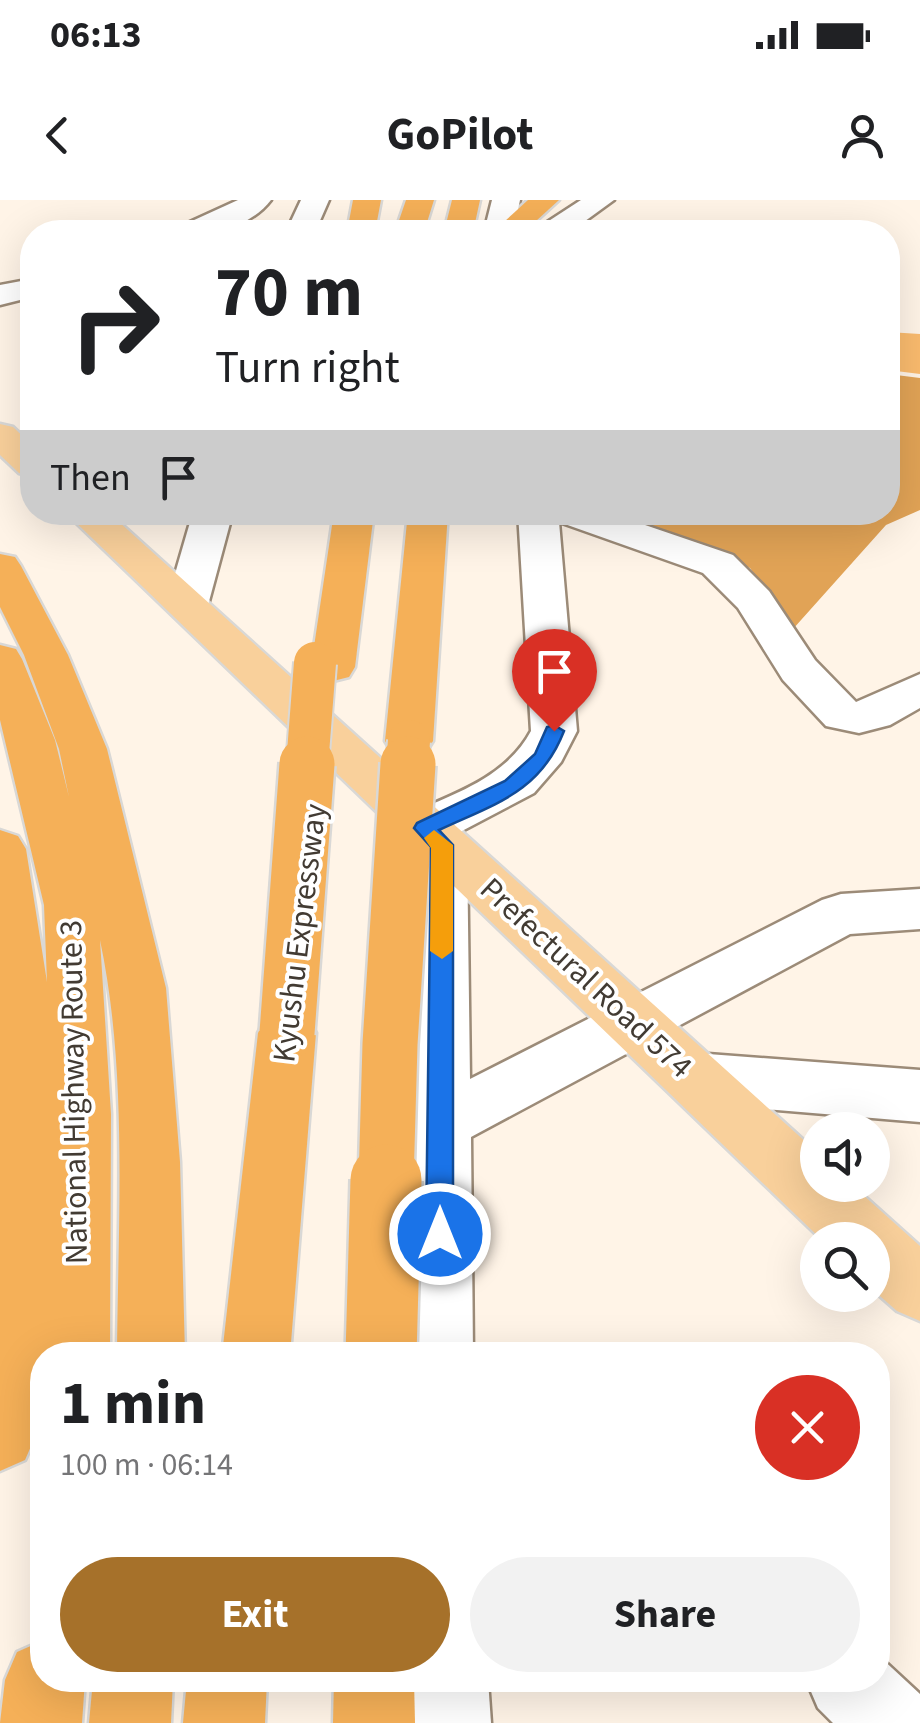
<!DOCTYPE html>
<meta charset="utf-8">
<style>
body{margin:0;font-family:"Source Sans 3",sans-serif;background:#f2f2f2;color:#202124;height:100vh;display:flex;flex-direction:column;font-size:38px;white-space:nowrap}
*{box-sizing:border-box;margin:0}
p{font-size:32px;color:#757577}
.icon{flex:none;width:55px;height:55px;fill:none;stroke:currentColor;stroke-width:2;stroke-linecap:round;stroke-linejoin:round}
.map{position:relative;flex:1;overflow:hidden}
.side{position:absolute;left:30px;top:1142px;width:860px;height:350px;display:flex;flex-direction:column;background:#fff;border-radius:40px;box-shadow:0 10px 40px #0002}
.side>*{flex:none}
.guide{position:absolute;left:20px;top:20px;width:880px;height:305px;border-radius:40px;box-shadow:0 10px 40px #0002;background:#fff;color:#202124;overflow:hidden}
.tools{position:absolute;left:800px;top:912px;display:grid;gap:20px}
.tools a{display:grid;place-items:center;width:90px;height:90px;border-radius:50%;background:#fff;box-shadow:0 10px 40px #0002;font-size:50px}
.pin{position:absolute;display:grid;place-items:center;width:85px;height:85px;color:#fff;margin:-102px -42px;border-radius:50% 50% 50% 0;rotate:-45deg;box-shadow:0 0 10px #0007}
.pin .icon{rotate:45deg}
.me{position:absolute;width:110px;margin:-55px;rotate:0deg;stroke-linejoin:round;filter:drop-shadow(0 0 8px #0008)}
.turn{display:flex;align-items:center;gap:35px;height:210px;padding:0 30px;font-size:45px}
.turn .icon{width:130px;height:130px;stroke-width:2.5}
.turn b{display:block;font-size:70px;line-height:85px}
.then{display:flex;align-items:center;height:95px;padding:0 30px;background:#0003;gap:20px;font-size:38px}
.round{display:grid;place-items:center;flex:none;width:105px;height:105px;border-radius:52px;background:#f2f2f2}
.headline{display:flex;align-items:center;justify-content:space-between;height:170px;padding:0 30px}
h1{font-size:60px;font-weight:700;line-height:75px}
.primary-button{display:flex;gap:20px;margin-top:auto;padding:20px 30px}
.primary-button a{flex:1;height:115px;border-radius:60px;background:#a6712a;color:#fff;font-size:40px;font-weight:700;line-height:115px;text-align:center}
.primary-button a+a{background:#f2f2f2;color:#202124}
.status{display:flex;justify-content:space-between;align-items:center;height:70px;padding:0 50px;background:#fff;direction:ltr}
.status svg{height:28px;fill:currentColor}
header{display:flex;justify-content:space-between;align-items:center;height:130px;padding:0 30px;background:#fff;font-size:45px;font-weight:700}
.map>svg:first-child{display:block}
.forest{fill:#e1a356}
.water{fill:#fabb6e}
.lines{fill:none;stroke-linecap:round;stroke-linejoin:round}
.minor-casing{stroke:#9c8b78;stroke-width:5}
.major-casing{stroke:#d9d8d6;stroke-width:5}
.highway-casing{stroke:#d9d8d6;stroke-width:5}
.minor{fill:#fff;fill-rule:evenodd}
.major{fill:#f9d09b;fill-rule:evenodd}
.highway{fill:#f5b058;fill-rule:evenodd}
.highway-bridge-far2-casing{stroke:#d9d8d6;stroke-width:46;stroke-linecap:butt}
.highway-bridge-far1-casing{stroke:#d9d8d6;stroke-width:60;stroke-linecap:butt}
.highway-bridge-casing{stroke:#d9d8d6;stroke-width:76;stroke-linecap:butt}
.highway-bridge-far2{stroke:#f5b058;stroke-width:42}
.highway-bridge-far1{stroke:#f5b058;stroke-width:55}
.highway-bridge{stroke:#f5b058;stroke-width:71}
.route{fill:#1a73e8;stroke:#114b97;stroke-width:2.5}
.slow{fill:#f59e0b}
.labels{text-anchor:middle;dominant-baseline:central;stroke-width:8;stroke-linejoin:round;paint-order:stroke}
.street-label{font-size:32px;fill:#423b33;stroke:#fff}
</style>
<div class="status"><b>06:13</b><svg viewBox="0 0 49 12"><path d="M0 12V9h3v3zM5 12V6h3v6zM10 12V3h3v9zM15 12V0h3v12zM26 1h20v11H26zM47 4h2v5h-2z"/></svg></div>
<header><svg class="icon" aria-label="back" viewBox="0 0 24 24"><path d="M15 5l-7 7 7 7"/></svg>GoPilot<svg class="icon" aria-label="person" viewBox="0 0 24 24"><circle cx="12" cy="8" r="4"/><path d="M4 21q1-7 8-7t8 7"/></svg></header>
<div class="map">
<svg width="920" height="1523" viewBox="0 0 920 1523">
<rect width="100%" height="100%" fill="#fff4e7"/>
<polygon class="forest" points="888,174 920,178 920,310 886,325 793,429 750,368 605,313 888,312"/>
<polygon class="water" points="888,132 920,134 920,174 888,170"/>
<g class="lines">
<g class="minor-casing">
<g id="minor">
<path d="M238,0H271C249,29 209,34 176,32L181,26Z"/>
<polygon points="301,0 329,0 315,32 286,32"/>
<polygon points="492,0 520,0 513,32 484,32"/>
<polygon points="581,0 614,0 570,32 537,32 541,26"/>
<polygon points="32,79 32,97 0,105 0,85"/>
<polygon points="193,312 233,312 208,405 202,414 187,418 172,414 166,405"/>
<path d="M518,312H607L733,355L769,391L815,460L856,502L920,474V508L890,525L859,533L826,526L783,480L738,408L703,373L559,322L577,531L561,562L534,593L460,632L467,645L470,879L822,700L841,694L920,689V729L850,734L471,937L473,1155H405L417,644L406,641L399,628L406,615C452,595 506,578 531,531Z"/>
<polygon points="695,853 920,870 920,922 695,903 674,896 665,878 674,860"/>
<polygon points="878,1455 920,1494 920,1523 833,1523 818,1508 806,1480 878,1480"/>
<polygon points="408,1480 488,1480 491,1523 409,1523"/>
</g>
</g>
<g class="major-casing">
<g id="major">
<polygon points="0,224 13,227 32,245 32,276 19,273 0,255"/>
<polygon points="65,312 108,312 818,953 818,985 852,985 920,1046 920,1121 897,1111 872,1089 872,1040 822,1040"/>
</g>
</g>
<g class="highway-casing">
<g id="highway">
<polygon points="353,0 381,0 375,32 347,32"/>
<polygon points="406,0 434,0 424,32 395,32"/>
<polygon points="452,0 480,0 473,32 444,32"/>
<polygon points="528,0 559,0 524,32 493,32"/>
<polygon points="334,312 374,312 355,467 349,477 333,481 317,477 311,467"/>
<polygon points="408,312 448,312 433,541 426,552 409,557 392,552 385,541"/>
<path d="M0,354L15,357L21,366L68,455L107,549L166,788L180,962L185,1155H117C118,1020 128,872 100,740L111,914L110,1155H42L36,1235L25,1260L0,1271V630L18,636L26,649L47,782L44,705L0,520V445L16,449L22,459L55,540L69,597L59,549L24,455L0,407Z"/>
<polygon points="287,809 307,816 316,833 290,1155 222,1155 258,833 267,816"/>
<polygon points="42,1441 42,1480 85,1480 82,1523 0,1523 5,1480 17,1452"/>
<polygon points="93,1480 173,1480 171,1523 89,1523"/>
<polygon points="187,1480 267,1480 265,1523 183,1523"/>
<polygon points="334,1480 414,1480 415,1523 333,1523"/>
</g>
</g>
<use href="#minor" class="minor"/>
<use href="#major" class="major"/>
<use href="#highway" class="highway"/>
<g class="highway-bridge-far2-casing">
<g id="highway-bridge-far2">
<polyline points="307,566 315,463"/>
<polyline points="407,566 409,541"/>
</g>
</g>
<g class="highway-bridge-far1-casing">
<g id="highway-bridge-far1">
<polyline points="287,833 307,564"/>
<polyline points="386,982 390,844 408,564"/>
</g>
</g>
<g class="highway-bridge-casing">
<polyline id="highway-bridge" points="381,1155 386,980"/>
</g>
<use href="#highway-bridge-far2" class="highway-bridge-far2"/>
<use href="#highway-bridge-far1" class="highway-bridge-far1"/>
<use href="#highway-bridge" class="highway-bridge"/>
</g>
<path class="route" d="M554,525L564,531C540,593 494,604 439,630L453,645V1034L449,1042L440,1046L430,1042L426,1034L431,647L414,628L417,623L505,581L535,554L547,527Z"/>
<polygon class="slow" points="434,630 453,645 453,751 442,759 430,751 431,648 424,638"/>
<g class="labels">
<g class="street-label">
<text transform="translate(300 733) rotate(-83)">Kyushu Expressway</text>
<text transform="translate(586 778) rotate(43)">Prefectural Road 574</text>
<text transform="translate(74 892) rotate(-91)">National Highway Route 3</text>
</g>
</g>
</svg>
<div class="tools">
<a><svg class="icon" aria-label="sound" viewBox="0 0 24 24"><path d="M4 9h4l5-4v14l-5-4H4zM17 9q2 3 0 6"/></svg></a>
<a><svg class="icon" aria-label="search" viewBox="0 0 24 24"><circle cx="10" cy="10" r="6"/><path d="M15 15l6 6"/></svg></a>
</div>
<div class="pin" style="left:554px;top:531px;background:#d93025"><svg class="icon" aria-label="arrive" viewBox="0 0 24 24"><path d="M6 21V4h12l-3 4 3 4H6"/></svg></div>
<svg class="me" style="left:440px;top:1034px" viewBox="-20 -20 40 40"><circle r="17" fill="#1a73e8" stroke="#fff" stroke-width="3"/><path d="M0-11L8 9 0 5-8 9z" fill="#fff"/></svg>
<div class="guide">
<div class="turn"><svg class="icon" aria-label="right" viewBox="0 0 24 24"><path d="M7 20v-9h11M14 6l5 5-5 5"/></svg><div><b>70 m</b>Turn right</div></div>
<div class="then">Then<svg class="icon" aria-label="arrive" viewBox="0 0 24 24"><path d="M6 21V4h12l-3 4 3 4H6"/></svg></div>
</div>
<section class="side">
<div class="headline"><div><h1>1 min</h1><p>100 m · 06:14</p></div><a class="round" style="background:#d93025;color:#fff"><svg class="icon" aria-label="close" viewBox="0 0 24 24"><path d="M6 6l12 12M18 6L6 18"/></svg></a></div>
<div class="primary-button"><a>Exit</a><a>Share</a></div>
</section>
</div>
